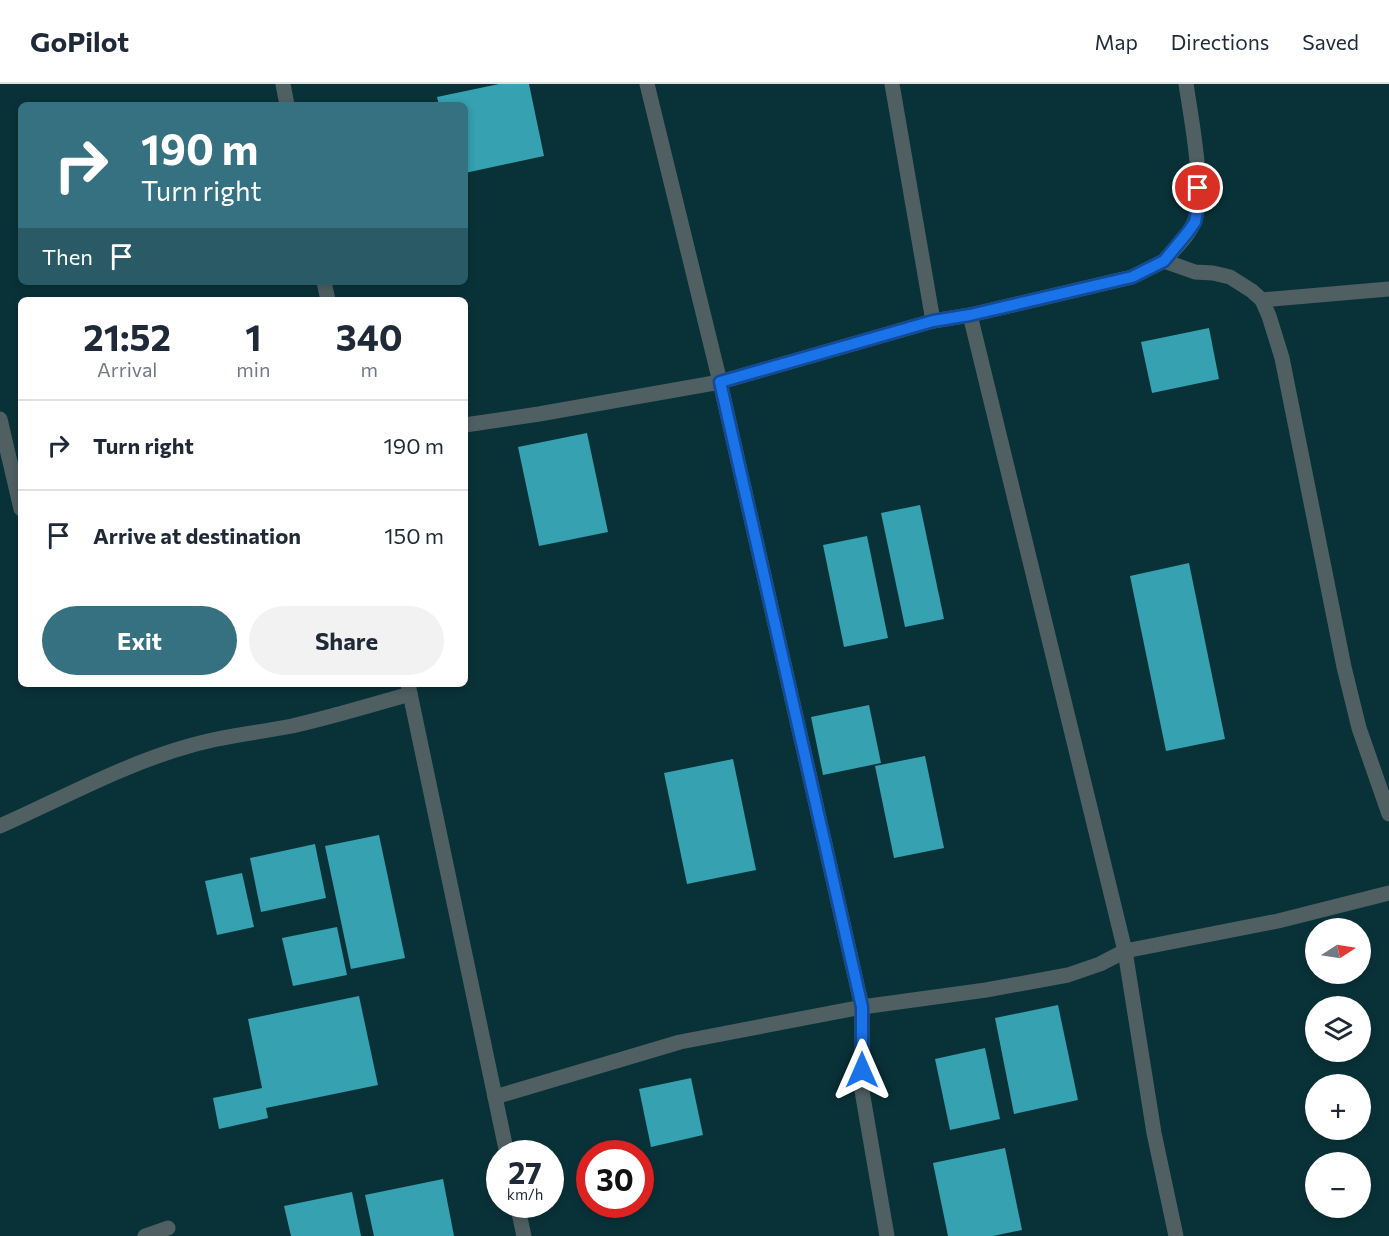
<!DOCTYPE html>
<meta charset="utf-8">
<style>
body{margin:0;font-family:Commissioner,sans-serif;background:#f2f2f3;color:#1f2937;height:100vh;display:flex;flex-direction:column;font-size:22px;white-space:nowrap}
*{box-sizing:border-box;margin:0}
p{font-size:20px;color:#747a83}
.icon{flex:none;width:33px;height:33px;fill:none;stroke:currentColor;stroke-width:2;stroke-linecap:round;stroke-linejoin:round}
.map{position:relative;flex:1;overflow:hidden}
.panel{position:absolute;left:18px;top:213px;width:450px;height:390px;display:flex;flex-direction:column;background:#fff;border-radius:9px;box-shadow:0 3px 9px #0003}
.panel>*{flex:none}
.banner{position:absolute;left:18px;top:18px;width:450px;height:183px;border-radius:9px;box-shadow:0 3px 9px #0003;background:#367181;color:#fff;overflow:hidden}
.needle{width:39px;rotate:78deg}
.buttons{position:absolute;left:1305px;top:834px;display:grid;gap:12px}
.buttons a{display:grid;place-items:center;width:66px;height:66px;border-radius:50%;background:#fff;box-shadow:0 3px 9px #0003;font-size:30px}
.speed{position:absolute;left:486px;top:1056px;display:flex;gap:12px;font-size:30px;font-weight:700;text-align:center}
.speed>*{display:grid;place-content:center;width:78px;height:78px;border-radius:50%;background:#fff;box-shadow:0 3px 9px #0003;line-height:1}
.speed small{font-size:15px;font-weight:400}
.speed .limit{border:9px solid #d22;background:#fff;color:#111}
.pin{position:absolute;display:grid;place-items:center;width:51px;height:51px;color:#fff;margin:-26px;border:3px solid #fff;border-radius:50%;box-shadow:0 2px 6px #0007}
.me{position:absolute;width:66px;margin:-33px;rotate:0deg;stroke-linejoin:round;filter:drop-shadow(0 0 4px #0008)}
.turn{display:flex;align-items:center;gap:21px;height:126px;padding:0 24px;font-size:27px}
.turn .icon{width:78px;height:78px;stroke-width:2.5}
.turn b{display:block;font-size:42px;line-height:51px}
.then{display:flex;align-items:center;height:57px;padding:0 24px;background:#0003;gap:12px;font-size:22px}
.eta{display:flex;justify-content:space-evenly;align-items:center;height:102px;text-align:center}
.eta b{font-size:36px;font-weight:700;line-height:42px}
.cta{display:flex;gap:12px;margin-top:auto;padding:12px 24px}
.cta a{flex:1;height:69px;border-radius:36px;background:#367181;color:#fff;font-size:24px;font-weight:700;line-height:69px;text-align:center}
.cta a+a{background:#f2f2f3;color:#1f2937}
ul{padding:0;list-style:none}
li{display:flex;align-items:center;gap:18px;height:90px;padding:0 24px;border-top:2px solid #e0e1e3}
li div{flex:1}
li b{display:block;font-size:22px}
li em{font-style:normal}
header{display:flex;align-items:center;gap:36px;box-sizing:border-box;height:84px;padding:0 30px;background:#fff;border-bottom:2px solid #e0e1e3}
header strong{font-size:28px}
nav{display:flex;gap:33px;margin-inline-start:auto;font-size:21px}
.map>svg:first-child{display:block}
.building{fill:#35a1b1}
.lines{fill:none;stroke-linecap:round;stroke-linejoin:round}
.minor{stroke:#506062;stroke-width:15}
.route-casing{stroke:#114b97;stroke-width:15}
.route{stroke:#1a73e8;stroke-width:10}
</style>
<header>
<strong>GoPilot</strong>
<nav><a>Map</a><a>Directions</a><a>Saved</a></nav>
</header>
<div class="map">
<svg width="1389" height="1152" viewBox="0 0 1389 1152">
<rect width="100%" height="100%" fill="#093238"/>
<g class="building">
<polygon points="499,0 529,0 544,72 465,89 465,21 439,21 437,13"/>
<polygon points="1209,244 1219,295 1152,309 1141,258"/>
<polygon points="587,349 608,448 539,462 518,363"/>
<polygon points="920,421 944,535 905,543 881,429"/>
<polygon points="867,452 888,554 844,563 823,461"/>
<polygon points="1189,479 1225,655 1166,667 1130,492"/>
<polygon points="869,621 881,679 823,691 811,633"/>
<polygon points="925,672 944,764 894,774 875,682"/>
<polygon points="733,675 756,786 687,800 664,689"/>
<polygon points="379,751 405,874 351,885 325,762"/>
<polygon points="315,760 326,814 261,828 250,774"/>
<polygon points="242,789 254,843 217,851 205,797"/>
<polygon points="337,843 347,891 293,902 282,854"/>
<polygon points="359,912 378,1001 266,1024 268,1034 219,1045 213,1014 262,1004 248,935"/>
<polygon points="1058,921 1078,1016 1014,1030 995,934"/>
<polygon points="985,964 1000,1035 950,1046 935,975"/>
<polygon points="691,994 703,1051 651,1063 639,1005"/>
<polygon points="1005,1064 1022,1146 993,1152 948,1152 933,1079"/>
<polygon points="443,1095 454,1152 374,1152 365,1111"/>
<polygon points="352,1108 361,1152 291,1152 284,1122"/>
</g>
<g class="lines">
<g class="minor">
<polyline points="283,0 287,21"/>
<polyline points="647,0 720,298 862,923 862,1007 887,1152"/>
<polyline points="892,0 933,237"/>
<path d="M1164,177C1174,165 1190,151 1195,136C1205,106 1191,33 1186,0"/>
<polyline points="324,198 328,216"/>
<polyline points="1262,216 1389,205"/>
<polyline points="970,231 1125,867 1154,1049 1176,1152"/>
<polyline points="0,335 21,425"/>
<polyline points="465,341 539,330 720,298 933,237 970,231 1132,193 1164,177 1195,188 1213,189 1230,193 1252,207 1262,216 1269,232 1282,274 1344,583 1359,644 1389,730"/>
<polyline points="408,600 507,1070"/>
<path d="M0,742C61,715 124,680 189,662C222,652 257,649 292,642C332,633 371,621 410,610"/>
<polyline points="495,1013 680,958 862,923 986,906 1068,891 1100,880 1125,867 1278,837 1389,809"/>
<polyline points="517,1120 524,1152"/>
<polyline points="145,1152 168,1144"/>
</g>
</g>
<g class="lines">
<g class="route-casing">
<polyline id="route" points="862,986 862,923 720,298 933,237 970,231 1132,193 1164,177 1188,148 1195,138 1198,121 1198,104"/>
</g>
<use href="#route" class="route"/>
</g>
</svg>
<div class="buttons">
<a><svg class="needle" viewBox="-14 -14 28 28"><path d="M0-13l5 13h-10z" fill="#e53935"/><path d="M0 13l5-13h-10z" fill="#747a83"/></svg></a>
<a><svg class="icon" aria-label="layers" viewBox="0 0 24 24"><path d="M12 4l9 5-9 5-9-5zM3 14l9 5 9-5"/></svg></a>
<a>+</a>
<a>−</a>
</div>
<div class="speed"><div>27<small>km/h</small></div><div class="limit">30</div></div>
<div class="pin" style="left:1198px;top:104px;background:#d93025"><svg class="icon" aria-label="arrive" viewBox="0 0 24 24"><path d="M6 21V4h12l-3 4 3 4H6"/></svg></div>
<svg class="me" style="left:862px;top:986px" viewBox="-20 -20 40 40"><path d="M0-17L14 15 0 8-14 15z" fill="#1a73e8" stroke="#fff" stroke-width="4"/></svg>
<div class="banner">
<div class="turn"><svg class="icon" aria-label="right" viewBox="0 0 24 24"><path d="M7 20v-9h11M14 6l5 5-5 5"/></svg><div><b>190 m</b>Turn right</div></div>
<div class="then">Then<svg class="icon" aria-label="arrive" viewBox="0 0 24 24"><path d="M6 21V4h12l-3 4 3 4H6"/></svg></div>
</div>
<section class="panel">
<div class="eta">
<div><b>21:52</b><p>Arrival</p></div>
<div><b>1</b><p>min</p></div>
<div><b>340</b><p>m</p></div>
</div>
<ul>
<li><svg class="icon" aria-label="right" viewBox="0 0 24 24"><path d="M7 20v-9h11M14 6l5 5-5 5"/></svg><div><b>Turn right</b></div><em>190 m</em></li>
<li><svg class="icon" aria-label="arrive" viewBox="0 0 24 24"><path d="M6 21V4h12l-3 4 3 4H6"/></svg><div><b>Arrive at destination</b></div><em>150 m</em></li>
</ul>
<div class="cta"><a>Exit</a><a>Share</a></div>
</section>
</div>
